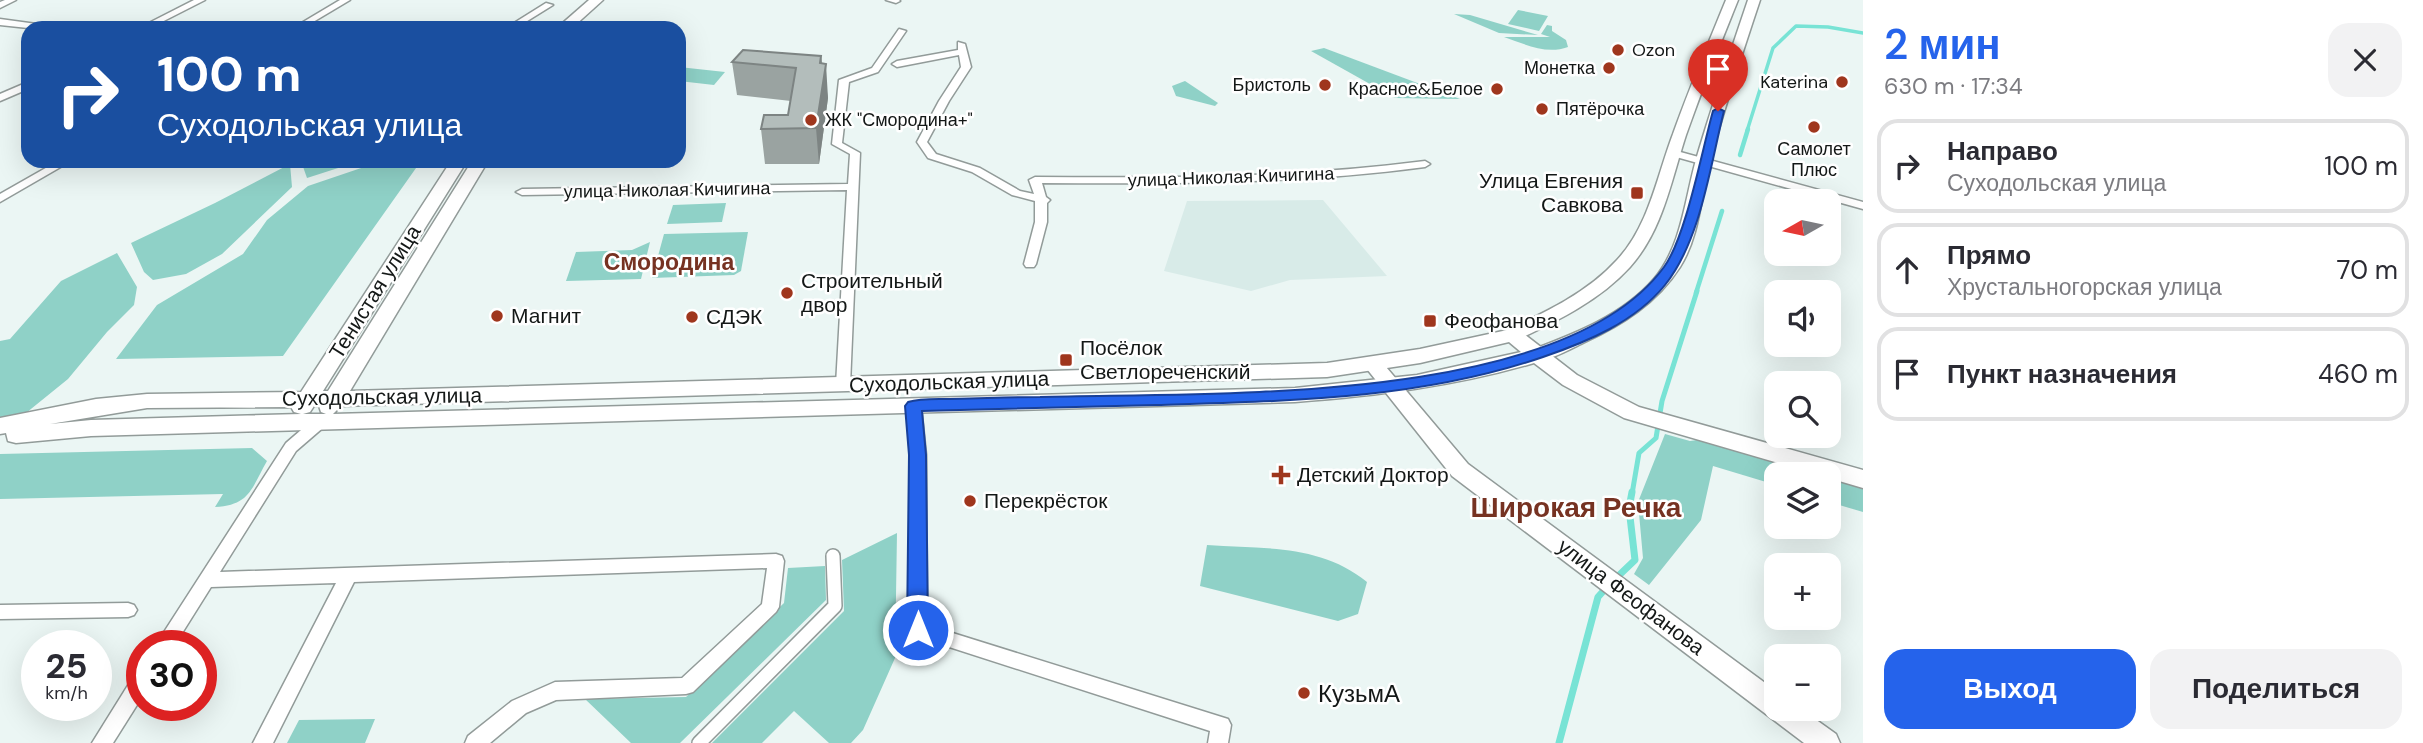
<!DOCTYPE html>
<html lang="ru">
<meta charset="utf-8">
<style>
body{margin:0;font-family:"DM Sans",sans-serif;background:#f2f2f3;color:#2b2b33;height:100vh;display:flex;flex-direction:column;font-size:26px;white-space:nowrap}
*{box-sizing:border-box;margin:0}
p{font-size:23px;color:#7c7c81}
.icon{flex:none;width:38px;height:38px;fill:none;stroke:currentColor;stroke-width:2;stroke-linecap:round;stroke-linejoin:round}
.map{position:relative;flex:1;overflow:hidden}
.side{display:flex;flex-direction:column;background:#fff;width:560px}
.side>*{flex:none}
.hud{position:absolute;left:21px;top:21px;width:665px;height:147px;border-radius:21px;box-shadow:0 7px 28px #0002;background:#1a4fa0;color:#fff;overflow:hidden}
.needle{width:46px;rotate:261deg}
.controls{position:absolute;left:1764px;top:189px;display:grid;gap:14px}
.controls a{display:grid;place-items:center;width:77px;height:77px;border-radius:14px;background:#fff;box-shadow:0 7px 28px #0002;font-size:35px}
.speed{position:absolute;left:21px;top:630px;display:flex;gap:14px;font-size:35px;font-weight:700;text-align:center}
.speed>*{display:grid;place-content:center;width:91px;height:91px;border-radius:50%;background:#fff;box-shadow:0 7px 28px #0002;line-height:1}
.speed small{font-size:18px;font-weight:400}
.speed .limit{border:10px solid #d22;background:#fff;color:#111}
.pin{position:absolute;display:grid;place-items:center;width:60px;height:60px;color:#fff;margin:-72px -30px;border-radius:50% 50% 50% 0;rotate:-45deg;box-shadow:0 0 7px #0007}
.pin .icon{rotate:45deg}
.me{position:absolute;width:77px;margin:-38px;rotate:0deg;stroke-linejoin:round;filter:drop-shadow(0 0 5px #0008)}
.turn{display:flex;align-items:center;gap:24px;height:147px;padding:0 21px;font-size:32px}
.turn .icon{width:91px;height:91px;stroke-width:2.5}
.turn b{display:block;font-size:49px;line-height:60px}
.round{display:grid;place-items:center;flex:none;width:74px;height:74px;border-radius:21px;background:#f2f2f3}
.summary{display:flex;align-items:center;justify-content:space-between;height:119px;padding:0 21px}
h1{font-size:42px;font-weight:600;line-height:52px;color:#2563eb}
.cta{display:flex;gap:14px;margin-top:auto;padding:14px 21px}
.cta a{flex:1;height:80px;border-radius:21px;background:#2563eb;color:#fff;font-size:28px;font-weight:600;line-height:80px;text-align:center}
.cta a+a{background:#f2f2f3;color:#2b2b33}
ul{padding:0;list-style:none}
li{display:flex;align-items:center;gap:21px;height:94px;margin:0 14px 10px;padding:0 7px;border:4px solid #e1e1e2;border-radius:21px}
li div{flex:1}
li b{display:block;font-size:26px}
li em{font-style:normal}
main{display:flex;flex:1;min-height:0}
.map>svg:first-child{display:block}
.built{fill:#d8ebe8}
.green{fill:#8fd1c7}
.lines{fill:none;stroke-linecap:round;stroke-linejoin:round}
.stream-far3{stroke:#78e3d5;stroke-width:3.5}
.stream-far2{stroke:#78e3d5;stroke-width:4.5}
.stream-far1{stroke:#78e3d5;stroke-width:5}
.stream{stroke:#78e3d5;stroke-width:7}
.pedestrian-casing{stroke:#929b99;stroke-width:16}
.minor-casing{stroke:#929b99;stroke-width:3}
.tertiary-casing{stroke:#929b99;stroke-width:3}
.secondary-casing{stroke:#929b99;stroke-width:3}
.pedestrian{stroke:#fff;stroke-width:13}
.minor{fill:#fff;fill-rule:evenodd}
.tertiary{fill:#fff;fill-rule:evenodd}
.secondary{fill:#fff;fill-rule:evenodd}
.wall{fill:#9aa3a1}
.shaded-wall{fill:#7d8483}
.building{fill:#b3bdbb;stroke:#7d8483;stroke-width:2}
.route{fill:#2563eb;stroke:#184099;stroke-width:2}
.poi-dot{fill:#9f361d;stroke:#fff;stroke-width:2.5}
.labels{text-anchor:middle;dominant-baseline:central;stroke-width:5;stroke-linejoin:round;paint-order:stroke}
.far-poi-label{font-size:18px;fill:#141817;stroke:#fff;text-anchor:end}
.far-street-label{font-size:18px;fill:#141817;stroke:#fff}
.poi-label{font-size:21px;fill:#141817;stroke:#fff;text-anchor:start}
.street-label{font-size:21px;fill:#141817;stroke:#fff}
.neighbourhood-label{font-size:23px;font-weight:bold;fill:#763222;stroke:#fff}
.near-poi-label{font-size:24px;fill:#141817;stroke:#fff;text-anchor:start}
.district-label{font-size:28px;font-weight:bold;fill:#763222;stroke:#fff}
</style>
<main>
<div class="map">
<svg width="1863" height="743" viewBox="0 0 1863 743">
<rect width="100%" height="100%" fill="#ebf6f4"/>
<polygon class="built" points="1323,200 1387,276 1290,280 1251,291 1164,271 1187,201"/>
<g class="green">
<polygon points="1518,10 1548,16 1539,31 1508,24"/>
<polygon points="1454,14 1470,15 1538,35 1499,33"/>
<path d="M1547,25L1552,26V31L1566,40L1568,47C1546,55 1525,44 1504,37H1550L1541,34Z"/>
<polygon points="1324,48 1460,99 1395,98 1311,51"/>
<polygon points="679,67 725,72 714,85 679,81"/>
<polygon points="1185,81 1218,103 1215,106 1176,96 1172,86"/>
<polygon points="301,161 360,161 307,178"/>
<polygon points="398,161 421,161 283,356 116,359 157,305 243,254 267,220 308,186 370,165 389,167"/>
<polygon points="290,164 292,187 222,254 186,274 153,280 144,272 131,243 215,203"/>
<polygon points="726,203 722,222 667,224 673,205"/>
<polygon points="748,232 741,271 734,275 652,278 664,234"/>
<polygon points="650,242 641,279 566,281 576,252 632,250"/>
<polygon points="117,253 137,287 134,305 107,332 68,379 26,413 0,420 0,341 10,339 61,281"/>
<polygon points="1665,434 1690,441 1697,440 1815,474 1776,474 1776,485 1713,466 1701,520 1649,585 1634,574 1643,558 1638,502"/>
<path d="M252,448L267,461C251,489 250,505 215,507L223,494L0,499V454Z"/>
<polygon points="1829,478 1863,488 1863,512 1829,502"/>
<polygon points="897,533 895,658 863,730 851,743 829,743 794,711 762,743 712,743 844,611 842,560"/>
<path d="M1207,545C1264,549 1321,544 1367,582L1358,614L1338,621L1200,586Z"/>
<polygon points="825,566 826,600 680,743 631,743 585,699 686,697 784,603 788,568"/>
<polygon points="375,719 365,743 287,743 299,720"/>
</g>
<g class="lines">
<polyline class="stream-far3" points="1747,131 1773,48 1796,26 1828,27 1863,33"/>
<g class="stream-far2">
<polyline points="1740,155 1748,129"/>
<polyline points="1696,293 1722,211"/>
</g>
<polyline class="stream-far1" points="1632,494 1639,453 1656,438 1662,401 1697,291"/>
<g class="stream">
<polyline points="1614,580 1635,560 1629,508 1632,492"/>
<polyline points="1559,743 1598,597 1607,587"/>
</g>
<g class="pedestrian-casing">
<polyline id="pedestrian" points="699,743 835,606 833,556"/>
</g>
<g class="minor-casing">
<g id="minor">
<polygon points="5,0 16,0 0,8 0,2"/>
<polygon points="194,0 205,0 150,28 139,28"/>
<polygon points="340,0 350,0 303,28 293,28"/>
<polygon points="886,0 899,0 900,1 896,3"/>
<polygon points="546,3 553,5 516,28 506,28"/>
<polygon points="0,19 44,25 48,28 28,28 0,25"/>
<polygon points="899,29 906,31 878,72 849,82 842,143 860,153 850,385 848,388 838,388 836,385 847,190 522,195 516,192 522,189 848,184 850,154 832,144 839,80 872,68"/>
<path d="M958,42L965,44L971,67L949,101L927,142L936,154L980,168L1020,191L1034,194L1029,180L1035,177C1166,178 1295,178 1425,161L1430,164L1425,167C1298,184 1170,184 1042,183L1046,197L1050,200L1047,203V222L1036,264L1034,267H1026L1024,264L1035,222V201L1012,195L972,172L928,158L917,142L939,101L961,67L959,55L897,67L892,64L897,61L958,50Z"/>
<polygon points="28,82 28,89 0,101 0,94"/>
<polygon points="1673,150 1863,202 1863,209 1669,155 1668,153"/>
<polygon points="58,161 71,161 0,202 0,194"/>
<polygon points="914,401 921,406 926,455 927,625 1228,719 1231,725 1228,743 1208,743 1210,731 912,635 909,630 910,455 907,406"/>
<polygon points="320,417 325,418 327,422 325,426 296,451 220,572 776,554 782,556 784,561 779,607 776,612 693,692 686,694 556,700 526,713 490,743 465,743 468,736 512,701 555,682 682,678 762,604 767,568 354,582 273,743 253,743 336,583 211,587 174,646 155,646 286,443 315,418"/>
<polygon points="128,603 134,605 137,610 134,615 128,617 0,619 0,605"/>
<polygon points="142,672 142,697 113,743 92,743 135,674"/>
</g>
</g>
<g class="tertiary-casing">
<g id="tertiary">
<path d="M1726,0H1738C1720,45 1702,89 1686,135C1671,181 1663,230 1630,267C1600,300 1559,320 1519,339H1505L1503,335L1505,331C1546,312 1587,293 1617,260C1649,226 1657,176 1673,134C1689,89 1708,44 1726,0Z"/>
<path d="M1748,0H1760C1742,54 1724,109 1709,164C1701,198 1699,237 1680,267C1657,303 1622,325 1585,342C1570,349 1546,364 1529,359L1527,355L1529,351C1574,334 1622,316 1654,279C1683,245 1685,195 1698,153C1713,102 1731,51 1748,0Z"/>
<polygon points="1374,359 1381,361 1468,464 1776,691 1776,709 1801,709 1836,734 1840,743 1804,743 1452,476 1367,369 1364,365 1367,361"/>
</g>
</g>
<g class="secondary-casing">
<g id="secondary">
<polygon points="589,0 603,0 572,28 557,28"/>
<path d="M451,161H467L323,391H328L472,161H488L350,391L1327,363L1420,349L1512,329L1519,330L1577,375L1639,407L1863,470V488L1829,478V474H1816L1624,418L1563,385L1534,363C1456,386 1376,396 1295,402L91,436L16,443L8,441L6,433L0,434V418L96,399L147,394L301,392ZM1509,342L1521,352L1417,375L1295,388L333,414L341,406L1327,377L1420,363ZM314,406H319L321,412L326,414H303L310,412ZM291,407L294,412L301,414L91,420L50,424L147,408Z"/>
</g>
</g>
<use href="#pedestrian" class="pedestrian"/>
<use href="#minor" class="minor"/>
<use href="#tertiary" class="tertiary"/>
<use href="#secondary" class="secondary"/>
</g>
<polygon class="wall" points="821,56 828,98 819,164 765,164 761,129 788,115 791,101 737,95 732,62"/>
<polygon class="shaded-wall" points="821,56 823,83 826,64 828,98 819,164 816,128"/>
<polygon class="building" points="743,50 821,56 820,63 826,64 816,128 761,129 764,115 788,115 796,68 732,62"/>
<path class="route" d="M1718,108L1724,111C1710,166 1701,240 1665,285C1635,322 1587,342 1543,357C1418,400 1286,401 1156,405C1078,407 1000,409 922,411L926,455L928,630L925,636L918,639L910,636L907,630L909,455L905,406L908,402C921,398 936,399 950,399C980,398 1010,397 1040,397C1201,392 1561,408 1664,267C1686,237 1702,150 1713,111Z"/>
<g class="poi-dot">
<circle cx="1618" cy="50" r="7"/>
<circle cx="1609" cy="68" r="7"/>
<circle cx="1842" cy="82" r="7"/>
<circle cx="1325" cy="85" r="7"/>
<circle cx="1497" cy="89" r="7"/>
<circle cx="1542" cy="109" r="7"/>
<circle cx="811" cy="120" r="7"/>
<circle cx="1814" cy="127" r="7"/>
<rect x="1630" y="186" width="14" height="14" rx="3.5"/>
<circle cx="787" cy="293" r="7"/>
<circle cx="497" cy="316" r="7"/>
<circle cx="692" cy="317" r="7"/>
<rect x="1423" y="314" width="14" height="14" rx="3.5"/>
<rect x="1059" y="353" width="14" height="14" rx="3.5"/>
<path d="M1277.5 464.5h7v7h7v7h-7v7h-7v-7h-7v-7h7z"/>
<circle cx="970" cy="501" r="7"/>
<circle cx="1304" cy="693" r="7"/>
</g>
<g class="labels">
<g class="far-poi-label">
<text x="1632" y="50" text-anchor="start">Ozon</text>
<text x="1595" y="68">Монетка</text>
<text x="1828" y="82">Katerina</text>
<text x="1311" y="85">Бристоль</text>
<text x="1483" y="89">Красное&amp;Белое</text>
<text x="1556" y="109" text-anchor="start">Пятёрочка</text>
<text x="825" y="120" text-anchor="start">ЖК "Смородина+"</text>
<text x="1814" y="149" text-anchor="middle">Самолет<tspan x="1814" dy="21">Плюс</tspan></text>
</g>
<g class="far-street-label">
<text transform="translate(1231 177) rotate(-2)">улица Николая Кичигина</text>
<text transform="translate(667 190) rotate(-1)">улица Николая Кичигина</text>
</g>
<g class="poi-label">
<text x="1623" y="181" text-anchor="end">Улица Евгения<tspan x="1623" dy="24">Савкова</tspan></text>
<text x="801" y="281">Строительный<tspan x="801" dy="24">двор</tspan></text>
<text x="511" y="316">Магнит</text>
<text x="706" y="317">СДЭК</text>
<text x="1444" y="321">Феофанова</text>
<text x="1080" y="348">Посёлок<tspan x="1080" dy="24">Светлореченский</tspan></text>
<text x="1297" y="475">Детский Доктор</text>
<text x="984" y="501">Перекрёсток</text>
</g>
<g class="street-label">
<text transform="translate(375 292) rotate(-58)">Тенистая улица</text>
<text transform="translate(949 382) rotate(-2)">Суходольская улица</text>
<text transform="translate(382 397) rotate(-1)">Суходольская улица</text>
<text transform="translate(1631 597) rotate(37)">улица Феофанова</text>
</g>
<g class="neighbourhood-label">
<text x="669" y="262">Смородина</text>
</g>
<g class="near-poi-label">
<text x="1318" y="693">КузьмА</text>
</g>
<g class="district-label">
<text x="1576" y="507">Широкая Речка</text>
</g>
</g>
</svg>
<div class="controls">
<a><svg class="needle" viewBox="-14 -14 28 28"><path d="M0-13l5 13h-10z" fill="#e53935"/><path d="M0 13l5-13h-10z" fill="#7c7c81"/></svg></a>
<a><svg class="icon" aria-label="sound" viewBox="0 0 24 24"><path d="M4 9h4l5-4v14l-5-4H4zM17 9q2 3 0 6"/></svg></a>
<a><svg class="icon" aria-label="search" viewBox="0 0 24 24"><circle cx="10" cy="10" r="6"/><path d="M15 15l6 6"/></svg></a>
<a><svg class="icon" aria-label="layers" viewBox="0 0 24 24"><path d="M12 4l9 5-9 5-9-5zM3 14l9 5 9-5"/></svg></a>
<a>+</a>
<a>−</a>
</div>
<div class="speed"><div>25<small>km/h</small></div><div class="limit">30</div></div>
<div class="pin" style="left:1718px;top:111px;background:#d93025"><svg class="icon" aria-label="arrive" viewBox="0 0 24 24"><path d="M6 21V4h12l-3 4 3 4H6"/></svg></div>
<svg class="me" style="left:918px;top:630px" viewBox="-20 -20 40 40"><circle r="17" fill="#2563eb" stroke="#fff" stroke-width="3"/><path d="M0-11L8 9 0 5-8 9z" fill="#fff"/></svg>
<div class="hud">
<div class="turn"><svg class="icon" aria-label="right" viewBox="0 0 24 24"><path d="M7 20v-9h11M14 6l5 5-5 5"/></svg><div><b>100 m</b>Суходольская улица</div></div>
</div>
</div>
<section class="side">
<div class="summary"><div><h1>2 мин</h1><p>630 m · 17:34</p></div><a class="round"><svg class="icon" aria-label="close" viewBox="0 0 24 24"><path d="M6 6l12 12M18 6L6 18"/></svg></a></div>
<ul>
<li><svg class="icon" aria-label="right" viewBox="0 0 24 24"><path d="M7 20v-9h11M14 6l5 5-5 5"/></svg><div><b>Направо</b><p>Суходольская улица</p></div><em>100 m</em></li>
<li><svg class="icon" aria-label="ahead" viewBox="0 0 24 24"><path d="M12 20V5M6 11l6-6 6 6"/></svg><div><b>Прямо</b><p>Хрустальногорская улица</p></div><em>70 m</em></li>
<li><svg class="icon" aria-label="arrive" viewBox="0 0 24 24"><path d="M6 21V4h12l-3 4 3 4H6"/></svg><div><b>Пункт назначения</b></div><em>460 m</em></li>
</ul>
<div class="cta"><a>Выход</a><a>Поделиться</a></div>
</section>
</main>
